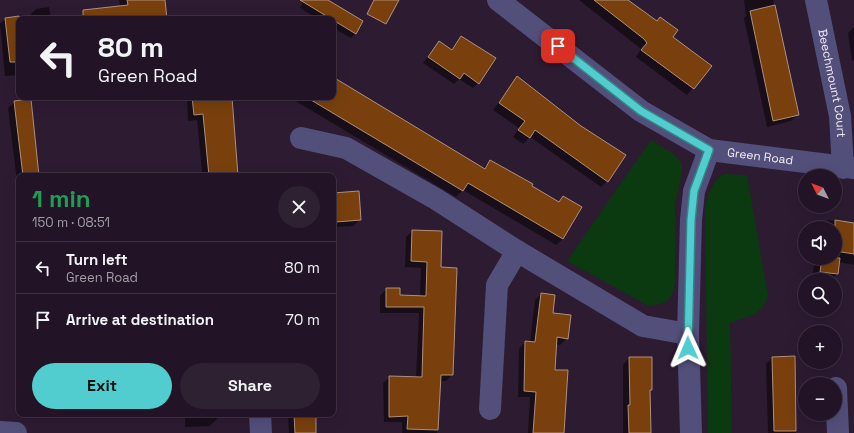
<!DOCTYPE html>
<meta charset="utf-8">
<style>
body{margin:0;font-family:"Space Grotesk",sans-serif;background:#2e2132;color:#f1f3f6;height:100vh;display:flex;flex-direction:column;font-size:15px;white-space:nowrap}
*{box-sizing:border-box;margin:0}
p{font-size:13px;color:#a29ea7}
.icon{flex:none;width:22px;height:22px;fill:none;stroke:currentColor;stroke-width:2;stroke-linecap:round;stroke-linejoin:round}
.map{position:relative;flex:1;overflow:hidden}
.details{position:absolute;left:16px;top:173px;width:320px;height:244px;display:flex;flex-direction:column;background:#221426;border-radius:8px;box-shadow:0 4px 16px #0002,0 0 0 1px #3f3343}
.details>*{flex:none}
.hud{position:absolute;left:16px;top:16px;width:320px;height:84px;border-radius:8px;box-shadow:0 4px 16px #0002,0 0 0 1px #3f3343;background:#221426;color:#f1f3f6;overflow:hidden}
.needle{width:26px;rotate:312deg}
.tools{position:absolute;left:798px;top:169px;display:grid;gap:8px}
.tools a{display:grid;place-items:center;width:44px;height:44px;border-radius:50%;background:#221426;box-shadow:0 4px 16px #0002,0 0 0 1px #3f3343;font-size:20px}
.pin{position:absolute;display:grid;place-items:center;width:34px;height:34px;color:#fff;margin:-17px;border-radius:8px;box-shadow:0 2px 6px #0006}
.me{position:absolute;width:44px;margin:-22px;rotate:359deg;stroke-linejoin:round;filter:drop-shadow(0 0 3px #0008)}
.turn{display:flex;align-items:center;gap:14px;height:84px;padding:0 16px;font-size:18px}
.turn .icon{width:52px;height:52px;stroke-width:2.5}
.turn b{display:block;font-size:28px;line-height:34px}
.round{display:grid;place-items:center;flex:none;width:42px;height:42px;border-radius:21px;background:#2e2132}
.overview{display:flex;align-items:center;justify-content:space-between;height:68px;padding:0 16px}
h1{font-size:24px;font-weight:700;line-height:30px;color:#1e9e55}
.action{display:flex;gap:8px;margin-top:auto;padding:8px 16px}
.action a{flex:1;height:46px;border-radius:24px;background:#52cdcf;color:#111;font-size:16px;font-weight:700;line-height:46px;text-align:center}
.action a+a{background:#2e2132;color:#f1f3f6}
ul{padding:0;list-style:none}
li{display:flex;align-items:center;gap:12px;height:52px;padding:0 16px;border-top:1px solid #3f3343}
li div{flex:1}
li b{display:block;font-size:15px}
li em{font-style:normal}
.map>svg:first-child{display:block}
.green{fill:#0b3910}
.shadow{fill:#0007}
.building{fill:#79400d;stroke:#af907b}
.lines{fill:none;stroke-linecap:round;stroke-linejoin:round}
.minor{stroke:#524f7b;stroke-width:22}
.route-casing{stroke:#358587;stroke-width:10}
.route{stroke:#52cdcf;stroke-width:7}
.labels{text-anchor:middle;dominant-baseline:central;stroke-width:4;stroke-linejoin:round;paint-order:stroke}
.street-label{font-size:12px;fill:#f5eaf9;stroke:#2d1b32}
</style>
<div class="map">
<svg width="854" height="433" viewBox="0 0 854 433">
<rect width="100%" height="100%" fill="#2d1b32"/>
<g class="green">
<path d="M651,140L674,154L682,164V172L675,204V283C672,302 665,305 647,305L567,261Z"/>
<path d="M723,174L747,175L768,296C762,316 748,316 730,323L732,433H708L705,208C708,195 712,182 723,174Z"/>
</g>
<g class="shadow">
<polygon points="119,0 164,0 166,19 83,19 91,10 120,7"/>
<polygon points="304,0 326,0 356,33 351,38 333,28 333,19 318,19 300,8"/>
<polygon points="579,0 627,0 671,37 710,66 687,95 636,57 641,49"/>
<polygon points="744,0 773,0 798,115 791,121 767,127 744,18 746,16"/>
<polygon points="49,7 51,19 19,19 19,75 5,76 0,24 5,19 29,16 36,9"/>
<polygon points="854,27 854,60 852,61 848,33"/>
<polygon points="461,37 478,83 473,88 459,79 454,84 423,63 439,42 451,50"/>
<polygon points="517,78 607,181 601,187 530,137 523,144 513,137 519,128 493,110"/>
<polygon points="333,79 483,169 490,161 558,202 563,197 581,208 563,239 556,245 463,190 456,197 289,97 333,97"/>
<polygon points="187,97 231,97 238,176 196,176 202,172 197,120 188,121"/>
<polygon points="15,102 38,176 19,176 19,198 8,108"/>
<polygon points="333,194 360,220 353,226 333,227"/>
<polygon points="828,220 854,224 854,265 839,262 837,274 831,280 812,280 815,258 835,258 835,228 820,228"/>
<polygon points="412,231 440,268 452,375 446,381 440,381 437,433 402,433 402,422 384,422 383,383 390,377 416,378 419,313 380,313 380,296 386,289 399,296 420,296 421,268 405,267 406,237"/>
<polygon points="336,288 337,301 333,304 333,289"/>
<polygon points="541,294 554,296 552,314 567,338 560,345 556,344 554,371 567,371 564,433 528,433 530,397 518,397 519,349 525,342 530,343 535,300"/>
<polygon points="794,357 796,433 768,433 766,364 772,358"/>
<polygon points="629,358 651,390 649,392 651,433 623,433 623,365"/>
<polygon points="185,414 217,414 217,419 210,426 185,427"/>
<polygon points="288,414 315,414 315,433 289,433"/>
</g>
<g class="building">
<polygon points="127,0 165,0 167,19 83,19 83,10 128,5"/>
<polygon points="300,0 328,0 363,21 356,34"/>
<polygon points="374,0 399,0 386,24 367,14"/>
<polygon points="594,0 628,0 657,21 660,17 678,30 673,37 712,66 694,89 641,50 647,43 644,39"/>
<polygon points="775,5 799,115 773,121 750,11"/>
<polygon points="19,16 19,62 10,62 5,18"/>
<polygon points="461,36 496,58 479,84 464,73 460,79 428,57 439,41 452,50"/>
<polygon points="517,76 581,126 626,155 608,182 535,130 530,138 518,130 525,121 499,103"/>
<polygon points="333,77 485,169 490,160 533,184 532,186 559,202 563,196 582,207 563,239 468,183 463,191 306,97 333,97"/>
<polygon points="192,97 232,97 238,176 209,176 203,114 194,115"/>
<polygon points="31,99 39,176 23,176 14,101"/>
<polygon points="359,191 361,220 336,222 336,212 333,212 333,193"/>
<polygon points="835,220 854,223 854,254 835,251"/>
<polygon points="412,230 442,231 441,267 457,268 453,375 441,375 438,430 407,429 408,416 389,417 389,376 422,377 424,307 386,307 386,288 400,288 400,295 426,296 427,262 411,261"/>
<polygon points="822,258 840,258 838,274 820,272"/>
<polygon points="541,293 555,295 553,313 571,315 568,339 557,337 555,370 568,370 564,433 533,433 536,392 524,391 525,341 535,342"/>
<polygon points="795,356 796,431 774,431 772,357"/>
<polygon points="629,357 652,357 652,390 650,390 651,433 629,433 628,405 630,405"/>
<polygon points="294,414 316,414 316,433 295,433"/>
</g>
<g class="lines">
<g class="minor">
<path id="s1" d="M498,0L641,111L709,150L854,168"/>
<path id="s2" d="M816,0L840,116L843,168"/>
<polyline points="301,138 346,148 436,199 517,251 643,326 688,334"/>
<polyline points="836,388 838,433"/>
<polyline points="490,409 497,285 517,251"/>
<polyline points="260,414 261,433"/>
<polyline points="0,432 16,433"/>
<polyline points="691,433 688,334 691,220 694,191 709,150"/>
</g>
</g>
<g class="lines">
<g class="route-casing">
<polyline id="route" points="558,46 641,111 709,150 694,191 691,220 688,348"/>
</g>
<use href="#route" class="route"/>
</g>
<g class="labels">
<g class="street-label">
<text stroke="none"><textPath href="#s2" startOffset="85">Beechmount Court</textPath></text>
<text stroke="none"><textPath href="#s1" startOffset="311">Green Road</textPath></text>
</g>
</g>
</svg>
<div class="tools">
<a><svg class="needle" viewBox="-14 -14 28 28"><path d="M0-13l5 13h-10z" fill="#e53935"/><path d="M0 13l5-13h-10z" fill="#a29ea7"/></svg></a>
<a><svg class="icon" aria-label="sound" viewBox="0 0 24 24"><path d="M4 9h4l5-4v14l-5-4H4zM17 9q2 3 0 6"/></svg></a>
<a><svg class="icon" aria-label="search" viewBox="0 0 24 24"><circle cx="10" cy="10" r="6"/><path d="M15 15l6 6"/></svg></a>
<a>+</a>
<a>−</a>
</div>
<div class="pin" style="left:558px;top:46px;background:#d93025"><svg class="icon" aria-label="arrive" viewBox="0 0 24 24"><path d="M6 21V4h12l-3 4 3 4H6"/></svg></div>
<svg class="me" style="left:688px;top:348px" viewBox="-20 -20 40 40"><path d="M0-17L14 15 0 8-14 15z" fill="#52cdcf" stroke="#fff" stroke-width="4"/></svg>
<div class="hud">
<div class="turn"><svg class="icon" aria-label="left" viewBox="0 0 24 24"><path d="M17 20v-9H6M10 6l-5 5 5 5"/></svg><div><b>80 m</b>Green Road</div></div>
</div>
<section class="details">
<div class="overview"><div><h1>1 min</h1><p>150 m · 08:51</p></div><a class="round"><svg class="icon" aria-label="close" viewBox="0 0 24 24"><path d="M6 6l12 12M18 6L6 18"/></svg></a></div>
<ul>
<li><svg class="icon" aria-label="left" viewBox="0 0 24 24"><path d="M17 20v-9H6M10 6l-5 5 5 5"/></svg><div><b>Turn left</b><p>Green Road</p></div><em>80 m</em></li>
<li><svg class="icon" aria-label="arrive" viewBox="0 0 24 24"><path d="M6 21V4h12l-3 4 3 4H6"/></svg><div><b>Arrive at destination</b></div><em>70 m</em></li>
</ul>
<div class="action"><a>Exit</a><a>Share</a></div>
</section>
</div>
